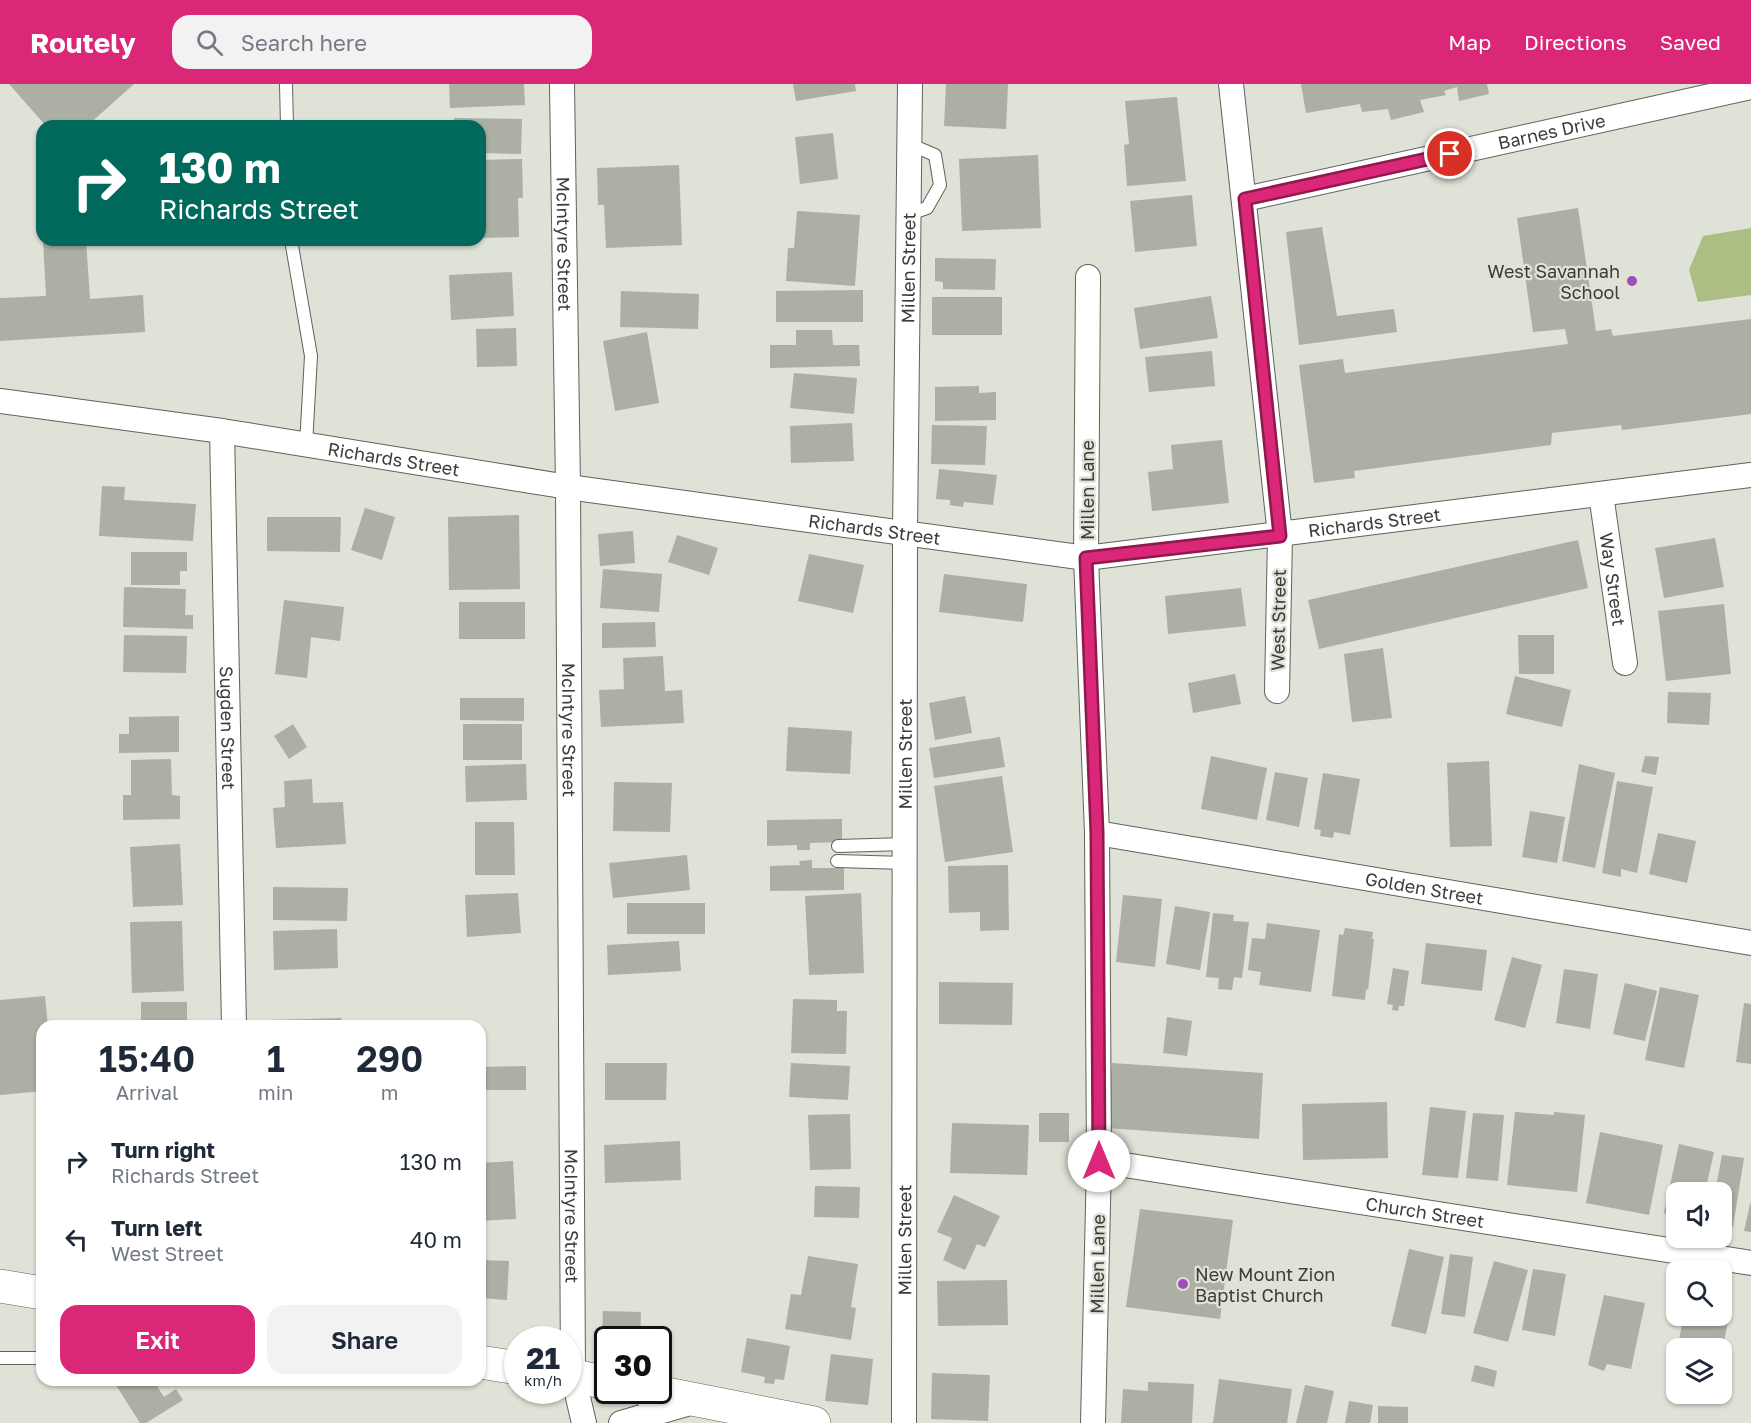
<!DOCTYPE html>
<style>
body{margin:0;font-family:"Golos Text",sans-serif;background:#f2f2f3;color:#1f2937;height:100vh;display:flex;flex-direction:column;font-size:22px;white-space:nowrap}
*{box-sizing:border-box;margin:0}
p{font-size:20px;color:#747a83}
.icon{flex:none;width:33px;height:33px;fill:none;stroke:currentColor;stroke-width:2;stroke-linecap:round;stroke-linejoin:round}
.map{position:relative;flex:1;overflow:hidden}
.details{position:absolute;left:36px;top:936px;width:450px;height:366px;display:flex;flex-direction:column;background:#fff;border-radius:18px;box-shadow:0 2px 4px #0004}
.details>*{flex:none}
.guide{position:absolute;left:36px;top:36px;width:450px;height:126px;border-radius:18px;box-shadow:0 2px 4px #0004;background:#00695c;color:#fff;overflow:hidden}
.tools{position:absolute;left:1666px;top:1098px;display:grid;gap:12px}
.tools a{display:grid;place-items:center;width:66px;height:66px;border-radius:12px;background:#fff;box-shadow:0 2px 4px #0004;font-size:30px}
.speed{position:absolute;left:504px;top:1242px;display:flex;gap:12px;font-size:30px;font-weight:700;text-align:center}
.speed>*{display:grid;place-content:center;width:78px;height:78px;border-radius:50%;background:#fff;box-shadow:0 2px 4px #0004;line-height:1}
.speed small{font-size:15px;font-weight:400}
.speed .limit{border:3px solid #111;border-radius:9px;background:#fff;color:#111}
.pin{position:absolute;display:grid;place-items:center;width:51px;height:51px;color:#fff;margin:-26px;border:3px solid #fff;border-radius:50%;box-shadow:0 2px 6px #0007}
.me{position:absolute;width:66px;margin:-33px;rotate:0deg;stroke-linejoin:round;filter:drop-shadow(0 0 4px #0008)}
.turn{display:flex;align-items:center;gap:21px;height:126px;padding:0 24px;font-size:27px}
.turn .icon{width:78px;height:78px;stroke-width:2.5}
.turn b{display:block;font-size:42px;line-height:51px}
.eta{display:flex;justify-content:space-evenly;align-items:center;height:102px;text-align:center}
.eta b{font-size:36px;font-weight:600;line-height:42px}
.primary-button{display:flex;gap:12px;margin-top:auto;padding:12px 24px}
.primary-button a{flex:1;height:69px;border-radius:18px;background:#db2777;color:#fff;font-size:24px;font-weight:600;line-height:69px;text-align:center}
.primary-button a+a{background:#f2f2f3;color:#1f2937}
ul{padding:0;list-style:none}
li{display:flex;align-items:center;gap:18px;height:78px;padding:0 24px}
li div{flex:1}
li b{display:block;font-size:22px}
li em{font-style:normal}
header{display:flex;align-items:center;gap:36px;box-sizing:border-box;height:84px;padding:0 30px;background:#db2777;color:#fff}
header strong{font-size:28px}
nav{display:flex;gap:33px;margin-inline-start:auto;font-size:21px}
.search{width:420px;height:54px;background:#f2f2f3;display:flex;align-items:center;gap:15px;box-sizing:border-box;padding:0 21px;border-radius:18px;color:#747a83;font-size:22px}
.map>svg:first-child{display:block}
.green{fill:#acbe83}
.building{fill:#abafa4}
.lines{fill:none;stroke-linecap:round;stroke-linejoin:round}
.lane-casing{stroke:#606359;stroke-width:14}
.street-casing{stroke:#606359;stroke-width:26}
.secondary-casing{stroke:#606359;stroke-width:34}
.lane{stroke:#fff;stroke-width:12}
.street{stroke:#fff;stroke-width:24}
.secondary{stroke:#fff;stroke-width:33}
.route-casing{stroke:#8e194d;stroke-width:15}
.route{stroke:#db2777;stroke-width:10}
.poi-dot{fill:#a24dbb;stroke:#dee2d7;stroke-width:2}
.labels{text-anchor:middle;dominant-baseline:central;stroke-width:4.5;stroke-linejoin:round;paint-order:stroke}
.street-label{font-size:18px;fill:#3b3d38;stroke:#dee2d7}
.poi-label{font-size:18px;fill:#3b3d38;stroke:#dee2d7;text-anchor:end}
</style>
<header>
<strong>Routely</strong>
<div class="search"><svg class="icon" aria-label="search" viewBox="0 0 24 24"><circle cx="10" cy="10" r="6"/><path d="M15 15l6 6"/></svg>Search here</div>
<nav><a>Map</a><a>Directions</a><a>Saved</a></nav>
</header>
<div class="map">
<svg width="1751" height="1339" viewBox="0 0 1751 1339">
<rect width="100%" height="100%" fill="#dee2d7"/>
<polygon class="green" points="1751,144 1751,211 1698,218 1689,186 1703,152"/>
<g class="building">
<polygon points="9,0 134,0 87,42 46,42"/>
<polygon points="449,0 524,0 525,21 450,24"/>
<polygon points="793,0 855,0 856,7 796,17"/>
<polygon points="946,0 1008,0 1006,45 944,42"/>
<polygon points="1301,0 1487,0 1489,10 1459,17 1457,3 1444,7 1446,11 1420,16 1424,28 1391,36 1388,25 1362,28 1360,20 1306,29"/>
<polygon points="1177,13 1186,97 1127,102 1124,61 1129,60 1125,17"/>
<polygon points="454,34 522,35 521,70 480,69 480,42 454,42"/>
<polygon points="833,49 838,95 800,100 795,53"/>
<polygon points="1038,71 1041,144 962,147 959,75"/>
<polygon points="522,75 523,114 518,114 519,153 480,154 480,76"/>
<polygon points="679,81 682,161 606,164 604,121 598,121 597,84"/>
<polygon points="1192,111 1197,162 1135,168 1130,117"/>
<polygon points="1578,124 1596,247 1611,245 1613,252 1751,235 1751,330 1622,346 1621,341 1552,349 1551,361 1354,387 1355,394 1314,399 1299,281 1343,275 1345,289 1568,260 1565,245 1533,248 1517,134"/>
<polygon points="797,127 860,131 855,202 786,197 788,164 794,164"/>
<polygon points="1322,143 1337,232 1394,225 1397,248 1299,261 1286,148"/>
<polygon points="43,156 86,156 90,215 143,211 145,248 0,257 0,214 46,212"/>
<polygon points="935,174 996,175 995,206 943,205 943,198 935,197"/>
<polygon points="512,188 514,232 451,236 449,191"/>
<polygon points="863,206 863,238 776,238 776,207"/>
<polygon points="621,207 699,210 698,245 620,243"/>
<polygon points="1211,212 1218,254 1140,265 1134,224"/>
<rect x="932" y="213" width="70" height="38"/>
<polygon points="516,244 517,282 477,283 476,245"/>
<polygon points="796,246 832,246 833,261 859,261 860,282 770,284 770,261 796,261"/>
<polygon points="647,248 659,319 615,327 603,257"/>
<polygon points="1212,267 1215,302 1149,308 1145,273"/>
<polygon points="794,289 857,294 854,330 790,324"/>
<polygon points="979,302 979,309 996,308 996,336 935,337 935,303"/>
<polygon points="852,339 854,377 791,379 790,342"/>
<polygon points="932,341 987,342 985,381 931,380"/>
<polygon points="1222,356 1229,419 1152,427 1148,388 1173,385 1171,361"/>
<polygon points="939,385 997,391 993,421 964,418 963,423 950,421 950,416 936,415"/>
<polygon points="102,402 125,403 124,416 196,420 193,457 99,452"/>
<polygon points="365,424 395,433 382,476 351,466"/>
<polygon points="519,431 520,505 449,506 448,433"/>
<polygon points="267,433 341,433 340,468 267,467"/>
<polygon points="633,447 635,479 600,482 598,450"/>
<polygon points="677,451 718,464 709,491 668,478"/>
<polygon points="1715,454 1724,503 1664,514 1655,464"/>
<polygon points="1578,456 1588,504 1319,565 1308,516"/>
<polygon points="131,468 187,468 187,487 180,487 180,501 131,501"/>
<polygon points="809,470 864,481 853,529 798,517"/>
<polygon points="603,485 662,490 659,528 600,524"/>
<polygon points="944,490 1027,500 1023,538 939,528"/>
<polygon points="124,503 186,505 185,531 193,531 193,545 123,543"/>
<polygon points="1241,504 1246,542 1168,550 1165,512"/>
<polygon points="284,516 344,523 340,557 311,553 307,594 275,590"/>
<rect x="459" y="518" width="66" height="37"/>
<polygon points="1724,520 1731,590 1666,597 1658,527"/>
<polygon points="655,538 656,563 602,564 602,539"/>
<polygon points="124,551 187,552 186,589 123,588"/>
<polygon points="1518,551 1554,551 1554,590 1519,590"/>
<polygon points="1383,564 1392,634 1352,638 1344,570"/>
<polygon points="663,572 665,607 682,606 684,639 601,643 599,606 624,605 623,574"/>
<polygon points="1235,590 1241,620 1193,629 1188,599"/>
<polygon points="1515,592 1571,606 1562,643 1506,630"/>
<polygon points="1668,608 1711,609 1709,641 1667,639"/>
<polygon points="965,612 972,649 935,656 929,619"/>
<polygon points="460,614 524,614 524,637 460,636"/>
<polygon points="179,632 179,668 119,669 119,650 129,650 129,633"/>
<polygon points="293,640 307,663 289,675 274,652"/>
<rect x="463" y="640" width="59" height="36"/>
<polygon points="788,643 852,647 850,690 786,687"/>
<polygon points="1000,653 1005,683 934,694 929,664"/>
<polygon points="1211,672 1267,684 1257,736 1201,725"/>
<polygon points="1645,672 1659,673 1656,691 1641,688"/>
<polygon points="171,675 172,711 180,712 180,735 123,736 123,711 131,711 131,676"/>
<polygon points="1489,677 1492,762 1450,763 1447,679"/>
<polygon points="526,680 527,716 466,718 465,682"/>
<polygon points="1579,680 1615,689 1595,784 1562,777"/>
<polygon points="1275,688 1308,694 1299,743 1266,736"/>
<polygon points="1323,689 1360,695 1350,751 1334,748 1333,754 1320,752 1321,746 1314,745"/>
<polygon points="1002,692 1013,768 945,778 934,702"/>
<polygon points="312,695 313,719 343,718 346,760 276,764 273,724 285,723 284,697"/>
<polygon points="1617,697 1653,703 1637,789 1621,785 1621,793 1602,789"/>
<polygon points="614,698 672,699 670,748 613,747"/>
<polygon points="1530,727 1565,733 1557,779 1522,773"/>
<polygon points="842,735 842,758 810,759 810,766 797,766 797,761 767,762 767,736"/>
<polygon points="475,738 514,738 515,791 475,791"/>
<polygon points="1658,749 1696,757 1687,799 1649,790"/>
<polygon points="180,760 183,821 133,823 130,763"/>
<polygon points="687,771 690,806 613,814 609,779"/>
<polygon points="812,776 812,784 844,784 844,806 770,807 770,782 800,781 799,777"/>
<polygon points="1008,781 1009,846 980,847 980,828 949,829 948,782"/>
<polygon points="273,803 348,804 347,837 273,836"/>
<polygon points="518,809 521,849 467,853 465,811"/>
<polygon points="861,809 864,889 809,891 805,812"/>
<polygon points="1123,811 1162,815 1155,883 1116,878"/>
<rect x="627" y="819" width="78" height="31"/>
<polygon points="1175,822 1210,828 1200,886 1166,880"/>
<polygon points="1213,829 1234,831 1233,837 1249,838 1242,894 1234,893 1232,906 1218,905 1219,894 1206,893"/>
<polygon points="182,837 184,907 132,909 130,838"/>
<polygon points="1267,839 1320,846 1311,908 1259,901 1261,888 1248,886 1252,854 1265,855"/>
<polygon points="1345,844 1373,848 1372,855 1374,855 1368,906 1366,905 1365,916 1332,912 1339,850 1343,851"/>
<polygon points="337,845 338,884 274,886 273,847"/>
<polygon points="679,857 681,887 608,891 607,861"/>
<polygon points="1426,859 1487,866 1482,907 1421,900"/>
<polygon points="1512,873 1542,881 1525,944 1494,936"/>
<polygon points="1393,884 1409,887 1404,922 1399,922 1398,927 1392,926 1393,921 1387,920"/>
<polygon points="1564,885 1598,890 1590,945 1556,939"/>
<polygon points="939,898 1013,899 1012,941 939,940"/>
<polygon points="1625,899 1657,907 1645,957 1613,950"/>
<polygon points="1660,903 1699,911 1684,984 1645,976"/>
<polygon points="45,912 48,942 42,942 42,1007 0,1011 0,916"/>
<polygon points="793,915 837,916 837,927 847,927 846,970 791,969"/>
<rect x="141" y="918" width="46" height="24"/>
<polygon points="1744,919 1751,920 1751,980 1736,978"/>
<polygon points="1167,933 1192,937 1187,972 1163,969"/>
<polygon points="341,934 341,942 269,942 269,936"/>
<polygon points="605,979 667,979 666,1016 605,1016"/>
<polygon points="791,979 850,982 848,1016 789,1013"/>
<polygon points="1112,979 1263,989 1259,1055 1107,1044"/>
<polygon points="526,982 526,1006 480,1006 480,983"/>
<polygon points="1387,1018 1388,1074 1303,1076 1302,1020"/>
<polygon points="1430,1023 1466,1027 1458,1094 1422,1091"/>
<polygon points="1515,1028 1554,1031 1554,1028 1585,1031 1577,1108 1507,1101"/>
<rect x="1039" y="1029" width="30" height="29"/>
<polygon points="1473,1029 1504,1031 1498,1097 1466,1094"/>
<polygon points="850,1030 851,1085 810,1086 808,1031"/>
<polygon points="952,1039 1029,1041 1027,1091 950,1089"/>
<polygon points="1600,1048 1663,1061 1649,1131 1586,1119"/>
<polygon points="680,1057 681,1096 605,1099 604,1061"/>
<polygon points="1679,1060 1714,1068 1705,1108 1677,1108 1677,1132 1664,1129"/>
<polygon points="1722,1071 1744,1074 1733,1143 1722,1141 1722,1108 1715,1108"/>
<polygon points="513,1077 516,1135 480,1137 480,1079"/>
<polygon points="815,1102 860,1103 859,1134 814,1133"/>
<polygon points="954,1111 1000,1132 985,1163 977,1160 965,1186 943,1176 952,1154 937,1148"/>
<polygon points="1750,1120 1751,1120 1751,1148 1744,1147"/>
<polygon points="1140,1125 1233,1136 1220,1235 1126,1223"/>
<polygon points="1409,1165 1444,1173 1426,1250 1391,1242"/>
<polygon points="1450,1170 1473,1173 1465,1233 1441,1230"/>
<polygon points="808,1172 858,1180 851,1223 856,1224 851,1256 785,1245 791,1210 801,1211"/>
<polygon points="480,1176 509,1177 507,1216 480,1214"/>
<polygon points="1494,1177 1528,1186 1508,1258 1473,1249"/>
<polygon points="1533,1185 1566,1190 1555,1252 1522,1246"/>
<polygon points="1007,1196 1008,1241 938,1242 937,1197"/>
<polygon points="1604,1211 1645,1219 1631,1285 1607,1280 1604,1287 1588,1281"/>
<polygon points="603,1227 641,1228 640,1256 608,1256 608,1272 601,1272"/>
<polygon points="1722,1230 1729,1231 1723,1264 1697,1264 1678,1260 1684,1232 1722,1232"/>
<polygon points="747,1254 790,1262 784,1296 775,1295 774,1300 764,1299 765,1293 741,1288"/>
<polygon points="831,1270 873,1275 868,1321 825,1317"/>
<polygon points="1475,1281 1497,1287 1494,1303 1471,1297"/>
<polygon points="932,1289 990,1291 988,1337 931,1335"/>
<polygon points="1219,1295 1292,1305 1287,1339 1213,1339"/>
<polygon points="118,1296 153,1296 164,1313 176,1305 183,1316 146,1339 140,1339 114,1298"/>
<polygon points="1148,1298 1194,1300 1192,1339 1121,1339 1123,1305 1148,1307"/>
<polygon points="1305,1301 1334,1307 1327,1339 1296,1339"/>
<polygon points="1349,1317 1373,1321 1370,1339 1345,1339"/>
<polygon points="1378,1322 1408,1323 1408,1339 1378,1339"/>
</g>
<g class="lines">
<g class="lane-casing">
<g id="lane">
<polyline points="286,0 287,42"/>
<polyline points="909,130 927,124 940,101 935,71 909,60"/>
<polyline points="291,156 311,272 306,361"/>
<polyline points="838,762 905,760"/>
<polyline points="837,777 905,779"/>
<polyline points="0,1274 42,1274"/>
</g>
</g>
<g class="street-casing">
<g id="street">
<path id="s1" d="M562,0L568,403L573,1292L584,1339"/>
<polyline points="1231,0 1280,451 1277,607"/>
<path id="s2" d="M1245,115L1751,3"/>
<polyline points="1088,193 1086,474 1097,749 1099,1077 1093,1339"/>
<path id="s3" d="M0,317L222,347L568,403L1086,474L1751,391"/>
<path id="s4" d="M222,347L234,942"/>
<path id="s5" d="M1601,410L1625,579"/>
<path id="s6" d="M1097,749L1751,859"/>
<path id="s7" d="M1099,1077L1751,1179"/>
<polyline points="621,1339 697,1317"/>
<path id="s8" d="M904,1339L905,448L910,0"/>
</g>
</g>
<g class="secondary-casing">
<g id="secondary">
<polyline points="0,1202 42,1209"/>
<polyline points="480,1278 518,1284"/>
<polyline points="568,1291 608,1299"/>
<polyline points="646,1306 814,1339"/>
</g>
</g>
<use href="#lane" class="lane"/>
<use href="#street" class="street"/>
<use href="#secondary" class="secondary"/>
</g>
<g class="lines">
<g class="route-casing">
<polyline id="route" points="1099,1077 1097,749 1086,474 1280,452 1245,115 1450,70"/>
</g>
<use href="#route" class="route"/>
</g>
<g class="poi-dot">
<circle cx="1632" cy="197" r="6"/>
<circle cx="1183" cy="1200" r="6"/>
</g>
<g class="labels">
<g class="street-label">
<text stroke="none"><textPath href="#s2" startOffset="314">Barnes Drive</textPath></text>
<text stroke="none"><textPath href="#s1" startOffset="160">McIntyre Street</textPath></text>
<text stroke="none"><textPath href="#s8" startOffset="1155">Millen Street</textPath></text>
<text stroke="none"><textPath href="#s3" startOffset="398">Richards Street</textPath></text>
<text transform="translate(1087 406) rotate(-90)">Millen Lane</text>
<text stroke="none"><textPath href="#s3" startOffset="1388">Richards Street</textPath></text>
<text stroke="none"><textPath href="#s3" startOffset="884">Richards Street</textPath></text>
<text stroke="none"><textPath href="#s5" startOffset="86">Way Street</textPath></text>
<text transform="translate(1278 536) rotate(-89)">West Street</text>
<text stroke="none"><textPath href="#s4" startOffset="297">Sugden Street</textPath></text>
<text stroke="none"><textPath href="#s1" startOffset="646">McIntyre Street</textPath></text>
<text stroke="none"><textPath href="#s8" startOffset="669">Millen Street</textPath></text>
<text stroke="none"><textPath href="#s6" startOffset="332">Golden Street</textPath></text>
<text stroke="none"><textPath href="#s7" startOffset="330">Church Street</textPath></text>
<text stroke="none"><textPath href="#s1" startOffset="1132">McIntyre Street</textPath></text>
<text stroke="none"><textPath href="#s8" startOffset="183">Millen Street</textPath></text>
<text transform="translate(1097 1180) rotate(-89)">Millen Lane</text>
</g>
<g class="poi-label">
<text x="1620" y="187">West Savannah<tspan x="1620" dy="21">School</tspan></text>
<text x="1195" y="1190" text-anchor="start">New Mount Zion<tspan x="1195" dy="21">Baptist Church</tspan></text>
</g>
</g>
</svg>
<div class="tools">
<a><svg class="icon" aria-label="sound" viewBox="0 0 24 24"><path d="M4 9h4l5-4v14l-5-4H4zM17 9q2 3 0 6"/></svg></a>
<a><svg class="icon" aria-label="search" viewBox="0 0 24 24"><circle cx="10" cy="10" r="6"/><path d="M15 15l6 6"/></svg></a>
<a><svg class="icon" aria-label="layers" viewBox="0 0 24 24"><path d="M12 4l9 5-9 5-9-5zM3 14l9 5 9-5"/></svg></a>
</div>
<div class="speed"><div>21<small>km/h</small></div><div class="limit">30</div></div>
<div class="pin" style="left:1450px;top:70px;background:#d93025"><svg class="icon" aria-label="arrive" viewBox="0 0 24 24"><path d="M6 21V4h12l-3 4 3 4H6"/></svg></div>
<svg class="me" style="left:1099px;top:1077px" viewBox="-20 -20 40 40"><circle r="19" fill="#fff"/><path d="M0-13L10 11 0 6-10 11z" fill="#db2777"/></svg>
<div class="guide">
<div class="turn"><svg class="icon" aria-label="right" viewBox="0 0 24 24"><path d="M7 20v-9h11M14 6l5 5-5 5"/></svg><div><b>130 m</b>Richards Street</div></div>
</div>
<section class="details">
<div class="eta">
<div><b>15:40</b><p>Arrival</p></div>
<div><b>1</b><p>min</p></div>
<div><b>290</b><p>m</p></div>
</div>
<ul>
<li><svg class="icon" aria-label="right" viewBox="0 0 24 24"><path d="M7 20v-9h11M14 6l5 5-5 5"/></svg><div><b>Turn right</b><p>Richards Street</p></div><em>130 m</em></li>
<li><svg class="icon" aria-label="left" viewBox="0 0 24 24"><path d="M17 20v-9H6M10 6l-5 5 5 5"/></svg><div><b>Turn left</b><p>West Street</p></div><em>40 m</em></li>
</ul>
<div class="primary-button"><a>Exit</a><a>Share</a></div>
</section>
</div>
